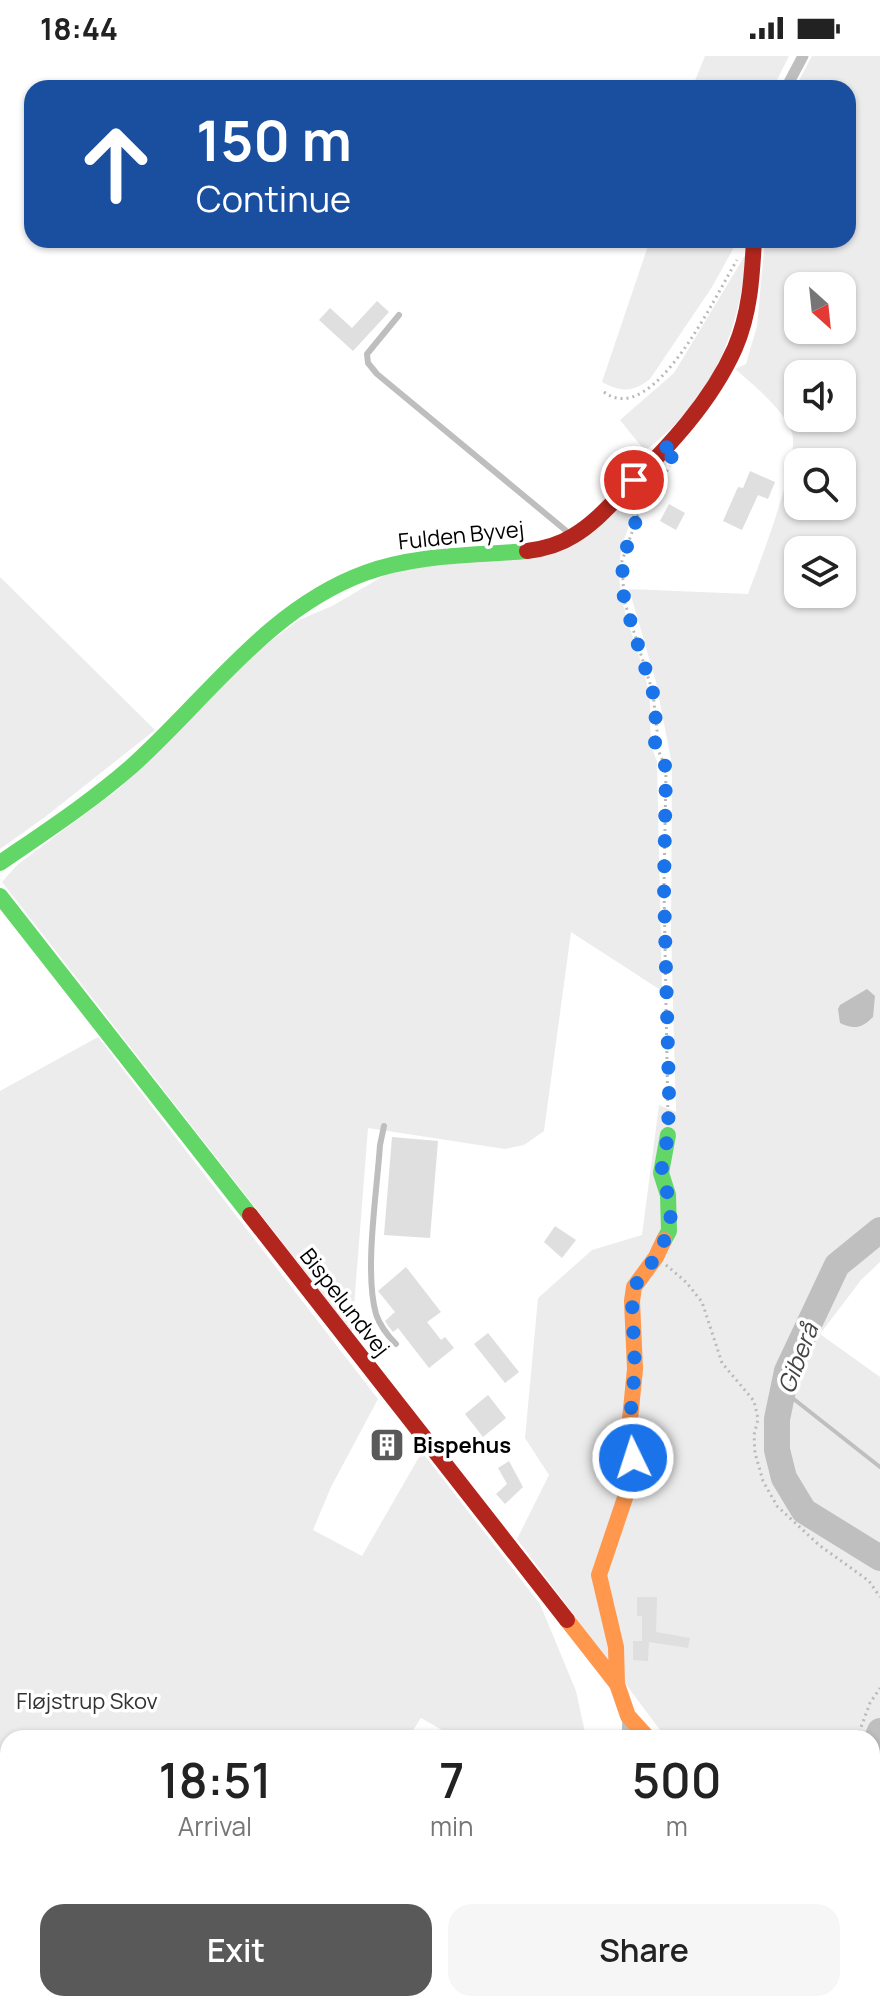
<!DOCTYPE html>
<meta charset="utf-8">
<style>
body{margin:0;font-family:Manrope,sans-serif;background:#f6f6f6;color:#222;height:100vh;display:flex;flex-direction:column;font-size:30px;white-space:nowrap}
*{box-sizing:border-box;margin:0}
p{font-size:26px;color:#767676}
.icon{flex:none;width:44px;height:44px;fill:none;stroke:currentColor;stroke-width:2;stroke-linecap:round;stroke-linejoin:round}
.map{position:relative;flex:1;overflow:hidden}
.side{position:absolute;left:0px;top:1674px;width:880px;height:282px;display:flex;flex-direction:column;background:#fff;border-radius:24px 24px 0 0;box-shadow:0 2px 6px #0004}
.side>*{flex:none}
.banner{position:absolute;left:24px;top:24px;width:832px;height:168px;border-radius:24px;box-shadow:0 2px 6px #0004;background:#1a4fa0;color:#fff;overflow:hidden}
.needle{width:52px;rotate:153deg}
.fabs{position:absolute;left:784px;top:216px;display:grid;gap:16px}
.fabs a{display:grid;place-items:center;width:72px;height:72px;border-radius:16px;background:#fff;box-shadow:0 2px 6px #0004;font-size:40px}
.pin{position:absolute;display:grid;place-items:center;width:68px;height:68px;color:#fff;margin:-34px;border:4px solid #fff;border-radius:50%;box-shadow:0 2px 8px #0007}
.me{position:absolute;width:88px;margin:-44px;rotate:356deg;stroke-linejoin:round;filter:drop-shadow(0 0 6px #0008)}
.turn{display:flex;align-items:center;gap:28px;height:168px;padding:0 40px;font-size:36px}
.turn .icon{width:104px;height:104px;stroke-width:2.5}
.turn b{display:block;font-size:56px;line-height:68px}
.eta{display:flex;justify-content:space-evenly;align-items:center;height:136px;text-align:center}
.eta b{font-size:48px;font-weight:600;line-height:56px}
.action{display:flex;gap:16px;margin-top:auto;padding:16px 40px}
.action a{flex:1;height:92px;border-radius:24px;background:#595959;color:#fff;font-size:32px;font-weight:600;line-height:92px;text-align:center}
.action a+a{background:#f6f6f6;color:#222}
.status{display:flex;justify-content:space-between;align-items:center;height:56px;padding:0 40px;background:#fff;direction:ltr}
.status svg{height:22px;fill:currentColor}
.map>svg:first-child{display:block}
.green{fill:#ececec;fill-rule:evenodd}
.water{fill:#bfbfbf}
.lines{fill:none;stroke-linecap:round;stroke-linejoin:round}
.stream{stroke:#bfbfbf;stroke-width:4}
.river{stroke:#bfbfbf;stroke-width:26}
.building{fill:#dfdfdf}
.path{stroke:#b9b9b9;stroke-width:3;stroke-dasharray:2 4;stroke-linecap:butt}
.lane{stroke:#bebebe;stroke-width:6}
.street{stroke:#bebebe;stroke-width:11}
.fast{stroke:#63d668;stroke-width:16}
.slow{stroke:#ff974d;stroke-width:16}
.jam{stroke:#b3261e;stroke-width:16}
.route{stroke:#1a73e8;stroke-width:14;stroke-dasharray:0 25.2}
.labels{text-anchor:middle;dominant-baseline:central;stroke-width:7;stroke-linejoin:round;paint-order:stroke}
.street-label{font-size:22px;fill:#000;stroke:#fff}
.poi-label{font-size:22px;font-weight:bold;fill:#000;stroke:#fff;text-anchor:start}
.park-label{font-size:22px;fill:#333;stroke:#fff}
.water-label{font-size:24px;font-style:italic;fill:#444;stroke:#fff}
</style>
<div class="status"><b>18:44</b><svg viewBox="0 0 49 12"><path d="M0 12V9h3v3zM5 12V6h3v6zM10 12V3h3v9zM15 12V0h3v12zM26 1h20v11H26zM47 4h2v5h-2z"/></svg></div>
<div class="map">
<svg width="880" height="1955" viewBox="0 0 880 1955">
<rect width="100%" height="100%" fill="#fff"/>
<g class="green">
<polygon points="705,0 789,0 773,32 692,32"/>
<path d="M812,0H880V1206L861,1224L820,1278L880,1321V1889L872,1885V1682H666L517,1483L549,1419L525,1382L538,1242L592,1194L642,1179L659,1049L676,1056L671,875L672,709L656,626L629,533L748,538C759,508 800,404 792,377C785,355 753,328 735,313L746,308L757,270L765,184H848V32H795ZM798,230H842V274H798ZM798,318H842V362H798ZM798,406H842V450H798ZM798,494H842V538H798Z"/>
<path d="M650,184H738L712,231L650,323C632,337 621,336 602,326Z"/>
<path d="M747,196C741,256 724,316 682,361C671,374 658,384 645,395L620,364L674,317Z"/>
<path d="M668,400C665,427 636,449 627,475C604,536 639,580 649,638C652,660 647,684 657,705L662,935L571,876L544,1075L524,1089L505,1093L368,1072L352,1276L2,826L17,809L120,732L259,594L299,564L332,550L387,518L421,509L565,493L595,475L647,425Z"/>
<polygon points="0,521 155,674 45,761 0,793"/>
<polygon points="98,981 378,1343 331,1431 313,1474 362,1500 422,1396 540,1548 576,1635 586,1681 456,1682 421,1662 408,1682 8,1682 8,1948 381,1948 394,1955 0,1955 0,1035"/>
<polygon points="872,1912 880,1917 880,1955 654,1955 651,1948 872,1948"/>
</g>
<path class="water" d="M867,933L875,940L873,961C862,972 854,974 840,967L838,953L840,949Z"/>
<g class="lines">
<polyline class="stream" points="781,1333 880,1411"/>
<g class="river">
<polyline points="880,1174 837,1209 787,1315 777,1363 777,1394 784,1422 804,1455 880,1502"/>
<polyline points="872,1703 872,1694 880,1675"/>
<polyline points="872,1729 880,1748"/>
</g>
</g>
<g class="building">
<polygon points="377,245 389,256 353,295 319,264 330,252 352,272"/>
<polygon points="750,415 775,426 768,443 758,439 742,474 723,465 738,431 743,432"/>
<polygon points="669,448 685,457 676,474 660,465"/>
<polygon points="392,1081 438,1085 430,1182 384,1179"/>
<polygon points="555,1170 576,1184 562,1202 544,1186"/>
<polygon points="406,1211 441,1256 427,1266 441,1284 445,1281 454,1292 429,1312 398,1272 393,1276 389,1271 385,1265 395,1256 378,1235"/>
<polygon points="488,1277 519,1316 505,1327 474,1288"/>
<polygon points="488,1339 506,1362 483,1381 465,1358"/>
<polygon points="387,1376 400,1391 387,1402 374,1386"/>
<polygon points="509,1405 523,1431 505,1448 496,1438 507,1428 498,1412"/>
<polygon points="637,1541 657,1541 656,1576 690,1582 688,1592 649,1586 648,1605 633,1604 633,1585 645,1585 642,1585 642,1560 637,1560"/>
</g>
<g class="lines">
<g class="path">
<path d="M604,336C654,374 717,236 737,204"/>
<polyline points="668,1063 664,832 666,712 655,687 657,675 653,637 624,544 622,505 638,459 670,410"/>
<polyline points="666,1209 686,1226 702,1246 722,1307 754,1345 758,1363 754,1379 755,1397 763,1425 777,1450 819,1489 869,1525 880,1541"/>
<polyline points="857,1682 870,1647 880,1632"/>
<polyline points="872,1764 880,1769"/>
<polyline points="341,1955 344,1948"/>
</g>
<g class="lane">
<polyline points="399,259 367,298 368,307 377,318 570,478"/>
<path d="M384,1070L380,1089C377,1135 364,1216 376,1258C380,1270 387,1279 396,1288"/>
<polyline points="573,1955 577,1948"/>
</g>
<g class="street">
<polyline points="786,32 803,0"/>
<polyline points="627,1682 628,1660"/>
<polyline points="872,1897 880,1901"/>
<polyline points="645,1948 648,1955"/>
</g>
<g class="fast">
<path d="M0,807C45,776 91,746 132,710C207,643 267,553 365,517C417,498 472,500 527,495"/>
<polyline points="0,840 250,1159"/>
<polyline points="664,1184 669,1175 668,1139 661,1117 668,1079"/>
</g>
<g class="slow">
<polyline points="567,1564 617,1628 628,1660 648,1682"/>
<polyline points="617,1628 616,1591 599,1519 629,1430 633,1402 630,1363 635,1313 632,1245 634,1231 656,1201 664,1184"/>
</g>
<g class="jam">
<path d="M527,495C543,493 559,489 573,480C594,468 610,449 627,432C669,390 711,346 735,292C750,257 752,221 754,184"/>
<polyline points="250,1159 567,1564"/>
</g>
</g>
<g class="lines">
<polyline class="route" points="633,1402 630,1363 635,1313 632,1245 634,1231 656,1201 669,1175 671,1165 668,1139 661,1117 668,1079 669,1036 664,832 666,712 655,687 657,675 653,637 624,544 622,505 638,459 671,406 673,385 634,424"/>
</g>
<defs>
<g id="building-square" transform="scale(1.8)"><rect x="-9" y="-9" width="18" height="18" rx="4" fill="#595959" stroke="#fff"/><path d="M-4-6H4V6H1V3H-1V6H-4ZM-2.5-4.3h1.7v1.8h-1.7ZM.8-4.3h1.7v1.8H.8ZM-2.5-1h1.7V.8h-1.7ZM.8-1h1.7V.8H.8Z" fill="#fff"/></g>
</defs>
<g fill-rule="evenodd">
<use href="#building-square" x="387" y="1389"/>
</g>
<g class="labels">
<g class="street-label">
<text transform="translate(461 479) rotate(-6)">Fulden Byvej</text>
<text transform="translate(345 1246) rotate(52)">Bispelundvej</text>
</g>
<g class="poi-label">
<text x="413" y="1389">Bispehus</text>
</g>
<g class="park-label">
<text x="87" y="1645">Fløjstrup Skov</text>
</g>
<g class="water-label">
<text transform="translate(797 1302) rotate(-69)">Giberå</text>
</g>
</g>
</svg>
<div class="fabs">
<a><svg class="needle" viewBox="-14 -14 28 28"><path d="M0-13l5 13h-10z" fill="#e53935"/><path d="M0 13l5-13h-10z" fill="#767676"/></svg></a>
<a><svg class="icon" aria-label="sound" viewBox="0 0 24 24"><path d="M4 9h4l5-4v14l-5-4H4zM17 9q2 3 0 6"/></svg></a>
<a><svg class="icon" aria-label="search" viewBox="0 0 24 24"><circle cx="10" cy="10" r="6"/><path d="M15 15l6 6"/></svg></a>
<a><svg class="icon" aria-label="layers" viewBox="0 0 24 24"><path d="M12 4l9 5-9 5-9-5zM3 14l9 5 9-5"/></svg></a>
</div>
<div class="pin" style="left:634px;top:424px;background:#d93025"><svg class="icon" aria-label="arrive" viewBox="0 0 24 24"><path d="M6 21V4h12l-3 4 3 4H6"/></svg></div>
<svg class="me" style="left:633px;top:1402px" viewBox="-20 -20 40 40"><circle r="17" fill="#1a73e8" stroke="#fff" stroke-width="3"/><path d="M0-11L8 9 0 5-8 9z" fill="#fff"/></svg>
<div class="banner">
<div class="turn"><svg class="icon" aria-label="ahead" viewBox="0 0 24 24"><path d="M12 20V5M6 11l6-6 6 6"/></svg><div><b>150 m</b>Continue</div></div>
</div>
<section class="side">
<div class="eta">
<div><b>18:51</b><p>Arrival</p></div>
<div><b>7</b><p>min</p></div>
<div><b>500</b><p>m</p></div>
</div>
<div class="action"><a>Exit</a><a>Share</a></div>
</section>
</div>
